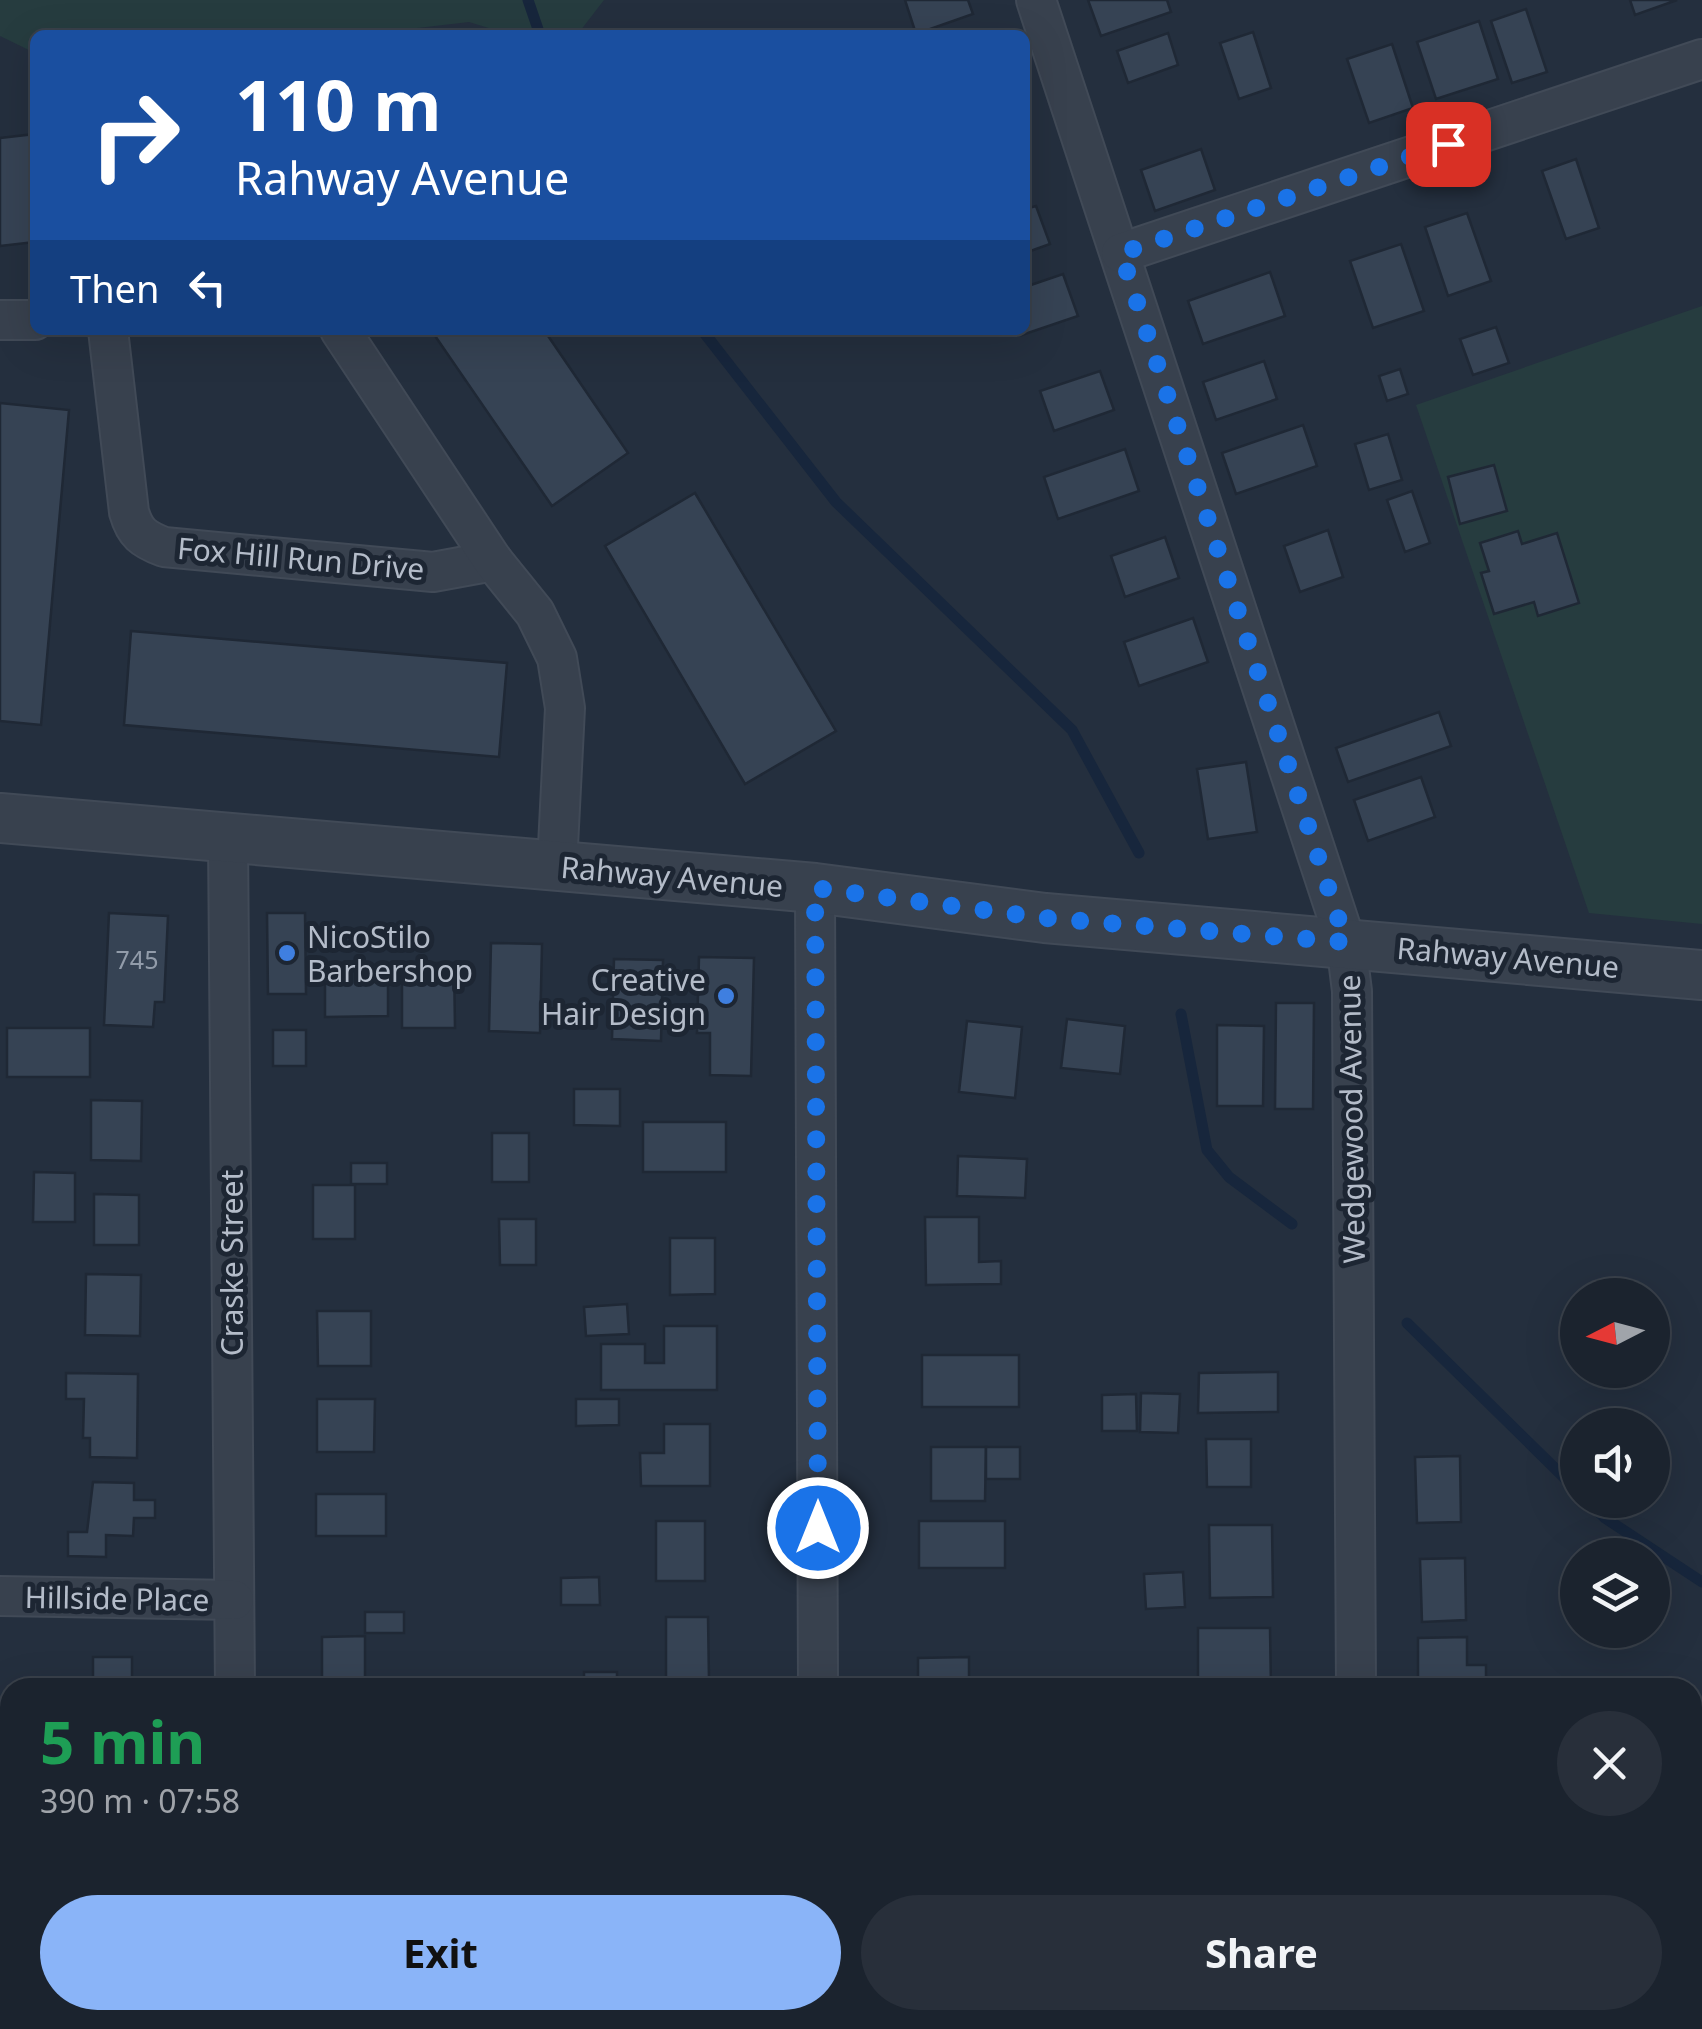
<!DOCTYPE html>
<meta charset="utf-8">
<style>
body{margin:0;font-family:"Noto Sans",sans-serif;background:#282f3a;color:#f1f3f6;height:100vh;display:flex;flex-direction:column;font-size:38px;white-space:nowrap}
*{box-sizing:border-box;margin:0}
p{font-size:32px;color:#a0a4aa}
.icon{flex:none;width:55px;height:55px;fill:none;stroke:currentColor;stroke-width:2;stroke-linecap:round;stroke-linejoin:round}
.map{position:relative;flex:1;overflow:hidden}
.sheet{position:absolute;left:0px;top:1678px;width:1702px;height:352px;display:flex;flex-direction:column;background:#1b232e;border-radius:30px 30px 0 0;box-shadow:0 10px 40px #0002,0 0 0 2px #39404a}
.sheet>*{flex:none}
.guide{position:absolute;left:30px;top:30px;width:1000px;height:305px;border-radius:15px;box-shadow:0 10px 40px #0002,0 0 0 2px #39404a;background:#1a4fa0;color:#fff;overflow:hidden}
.needle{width:65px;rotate:264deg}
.buttons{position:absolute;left:1560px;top:1278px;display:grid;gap:20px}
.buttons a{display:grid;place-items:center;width:110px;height:110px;border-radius:50%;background:#1b232e;box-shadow:0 10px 40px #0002,0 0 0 2px #39404a;font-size:50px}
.pin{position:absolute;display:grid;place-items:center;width:85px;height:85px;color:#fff;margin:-42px;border-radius:20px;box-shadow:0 5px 15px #0006}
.me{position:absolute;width:110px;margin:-55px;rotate:0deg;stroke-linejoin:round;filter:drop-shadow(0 0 8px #0008)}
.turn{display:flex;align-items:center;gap:35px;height:210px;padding:0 40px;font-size:45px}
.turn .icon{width:130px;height:130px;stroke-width:2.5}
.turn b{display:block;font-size:70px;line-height:85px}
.then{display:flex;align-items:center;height:95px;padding:0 40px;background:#0003;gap:20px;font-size:38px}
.round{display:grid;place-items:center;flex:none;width:105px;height:105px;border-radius:52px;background:#282f3a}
.headline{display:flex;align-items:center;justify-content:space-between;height:170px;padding:0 40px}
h1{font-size:60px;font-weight:700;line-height:75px;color:#1e9e55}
.primary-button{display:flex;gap:20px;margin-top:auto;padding:20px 40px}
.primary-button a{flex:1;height:115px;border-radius:60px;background:#8ab4f8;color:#111;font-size:40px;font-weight:700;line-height:115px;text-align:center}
.primary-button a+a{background:#282f3a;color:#f1f3f6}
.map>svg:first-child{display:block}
.green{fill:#263c3f}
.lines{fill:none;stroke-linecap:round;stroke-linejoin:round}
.stream{stroke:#17263c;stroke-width:11}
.building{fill:#364354;stroke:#1f2835;stroke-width:2.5}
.minor-casing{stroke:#414a57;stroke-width:42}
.tertiary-casing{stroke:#414a57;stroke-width:52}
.minor{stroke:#38414e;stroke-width:38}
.tertiary{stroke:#38414e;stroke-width:48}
.route{stroke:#1a73e8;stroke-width:18;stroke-dasharray:0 32.4}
.shop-dot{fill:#3f7fe0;stroke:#1d2633;stroke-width:4}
.labels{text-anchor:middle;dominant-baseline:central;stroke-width:10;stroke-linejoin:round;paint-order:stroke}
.number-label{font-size:25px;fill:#929caa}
.street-label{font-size:30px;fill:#b4bcc9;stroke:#1d2633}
.poi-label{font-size:30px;fill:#b4bcc9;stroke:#1d2633;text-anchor:start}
</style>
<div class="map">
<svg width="1702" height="2029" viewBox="0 0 1702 2029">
<rect width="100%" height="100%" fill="#242f3e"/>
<g class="green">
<polygon points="0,0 604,0 577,35 512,35 469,22 357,35 35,35 35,53 0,36"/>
<polygon points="1702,306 1702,924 1589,913 1416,405"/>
</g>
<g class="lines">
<g class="stream">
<polyline points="528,0 540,35"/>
<polyline points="702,330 836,502 1072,730 1139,853"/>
<polyline points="1181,1014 1207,1150 1229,1177 1292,1224"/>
<polyline points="1407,1323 1578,1491"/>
<polyline points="1586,1500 1605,1518 1702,1582"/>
</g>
</g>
<g class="building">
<polygon points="905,0 968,0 973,14 916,34"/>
<polygon points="1088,0 1167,0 1171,12 1101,36"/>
<polygon points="1630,0 1677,0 1635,15"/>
<polygon points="1526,9 1547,72 1512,83 1491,21"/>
<polygon points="1479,21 1498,79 1436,99 1417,42"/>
<polygon points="1253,32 1271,88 1239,99 1220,43"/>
<polygon points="1168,33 1178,65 1128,83 1117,51"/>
<polygon points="1392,44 1413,108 1369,123 1347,59"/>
<polygon points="35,134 35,242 0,246 0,138"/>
<polygon points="1201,149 1215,190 1155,211 1141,170"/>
<polygon points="1576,159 1599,228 1566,239 1542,171"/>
<polygon points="1036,206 1050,244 1025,253 1025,209"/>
<polygon points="1467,213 1491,281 1448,296 1425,227"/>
<polygon points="1401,244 1424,311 1373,328 1350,261"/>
<polygon points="1270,272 1285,316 1203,344 1188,301"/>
<polygon points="1063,274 1078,316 1022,335 1025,287"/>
<polygon points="1496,327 1509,363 1473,375 1460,339"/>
<polygon points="431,330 544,330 628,453 552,506"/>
<polygon points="1264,361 1277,399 1216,420 1203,382"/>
<polygon points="1400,369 1408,394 1387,401 1379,376"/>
<polygon points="1100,371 1114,410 1054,431 1040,391"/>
<polygon points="0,403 69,410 41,725 0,721"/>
<polygon points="1303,425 1317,466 1236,494 1222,453"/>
<polygon points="1388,434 1402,480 1369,490 1355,444"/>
<polygon points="1125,449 1139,491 1058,519 1044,477"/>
<polygon points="1494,465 1507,511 1460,524 1448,477"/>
<polygon points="1412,491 1430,543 1405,552 1387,500"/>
<polygon points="695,493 836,731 745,784 605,546"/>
<polygon points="1328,530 1343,577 1300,592 1284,546"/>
<polygon points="1518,531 1522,544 1557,533 1579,603 1538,616 1534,602 1494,614 1481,573 1489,571 1480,543"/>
<polygon points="1165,537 1179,578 1125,597 1111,556"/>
<polygon points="1193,618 1208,662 1139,686 1124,642"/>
<polygon points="131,631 507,663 499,757 124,725"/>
<polygon points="1439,712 1451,746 1348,782 1336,748"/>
<polygon points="1246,762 1257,832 1208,839 1197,769"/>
<polygon points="1421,777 1435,817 1368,841 1354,800"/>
<polygon points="109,913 168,916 164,1002 155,1002 153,1027 104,1025"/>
<polygon points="267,913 305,913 306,994 268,994"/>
<polygon points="491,943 542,944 540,1033 489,1031"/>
<polygon points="699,957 754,958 751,1076 710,1075 710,1033 697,1033"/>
<polygon points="614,959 663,960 661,1041 612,1039"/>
<polygon points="402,963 454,963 455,1028 402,1028"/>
<polygon points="325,968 388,968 388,1016 325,1017"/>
<polygon points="1276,1003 1314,1003 1313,1109 1275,1109"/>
<polygon points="1067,1019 1125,1026 1120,1074 1061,1068"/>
<polygon points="967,1021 1022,1027 1015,1098 959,1092"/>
<polygon points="1217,1025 1264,1026 1263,1106 1217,1106"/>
<rect x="7" y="1028" width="83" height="49"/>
<rect x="273" y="1030" width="33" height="36"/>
<polygon points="574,1089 620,1089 620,1126 574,1125"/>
<polygon points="91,1100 142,1101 141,1161 91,1160"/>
<rect x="643" y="1122" width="83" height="50"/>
<rect x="492" y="1133" width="37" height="49"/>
<polygon points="958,1156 1027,1159 1025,1198 957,1196"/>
<rect x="351" y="1163" width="36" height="21"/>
<polygon points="34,1172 75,1173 75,1222 33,1222"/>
<rect x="313" y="1185" width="42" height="54"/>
<polygon points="94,1194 139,1195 139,1245 94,1245"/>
<polygon points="925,1217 979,1217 979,1262 1001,1261 1001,1284 926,1285"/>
<polygon points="499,1219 536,1219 536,1265 500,1265"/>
<polygon points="670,1238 715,1238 715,1294 670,1295"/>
<polygon points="86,1274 141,1275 140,1336 85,1335"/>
<polygon points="627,1304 629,1334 586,1336 584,1307"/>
<polygon points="317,1311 371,1311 371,1366 318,1366"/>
<polygon points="664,1326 717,1326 717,1390 601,1390 601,1344 645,1344 645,1363 664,1363"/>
<rect x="922" y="1355" width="97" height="52"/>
<polygon points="1278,1372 1278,1412 1198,1413 1199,1373"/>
<polygon points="66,1373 138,1374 137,1458 90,1457 90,1438 83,1438 84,1399 66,1399"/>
<polygon points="1141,1393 1180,1394 1178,1433 1140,1432"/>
<polygon points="1136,1394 1137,1431 1102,1431 1102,1395"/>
<polygon points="317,1399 375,1399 374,1452 317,1452"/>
<polygon points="576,1399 619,1399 619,1425 576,1426"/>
<polygon points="664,1424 710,1424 710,1486 641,1486 640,1453 664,1453"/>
<polygon points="1206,1439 1251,1439 1251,1487 1207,1487"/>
<polygon points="931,1447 986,1447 985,1501 931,1501"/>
<rect x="986" y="1447" width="34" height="32"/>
<polygon points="1460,1456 1461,1522 1417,1523 1415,1457"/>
<polygon points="93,1482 134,1483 134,1500 155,1500 155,1518 134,1518 133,1536 106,1535 106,1557 68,1556 68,1532 87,1532"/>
<rect x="316" y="1494" width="70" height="42"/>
<rect x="656" y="1521" width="49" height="60"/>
<rect x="919" y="1521" width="86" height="47"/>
<polygon points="1209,1525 1272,1525 1273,1597 1210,1598"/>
<polygon points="1465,1558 1466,1620 1422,1622 1420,1559"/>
<polygon points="1183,1572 1185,1607 1146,1609 1144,1574"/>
<polygon points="599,1577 600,1605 561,1605 561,1578"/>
<rect x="365" y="1612" width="39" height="21"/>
<polygon points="666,1617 708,1617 709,1680 666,1680"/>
<polygon points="1198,1628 1270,1628 1271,1688 1198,1688"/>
<polygon points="365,1636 365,1688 322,1688 322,1637"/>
<polygon points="1467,1637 1467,1665 1486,1665 1486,1688 1418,1688 1418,1638"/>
<rect x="93" y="1657" width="39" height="31"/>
<polygon points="969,1657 969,1688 918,1688 918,1658"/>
<rect x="584" y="1672" width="33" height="16"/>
<polygon points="0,2009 10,2009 13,2029 0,2029"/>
<rect x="100" y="2020" width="36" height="9"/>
<rect x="650" y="2020" width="61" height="9"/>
<rect x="917" y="2020" width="46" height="9"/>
<rect x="1219" y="2020" width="70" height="9"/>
<rect x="1418" y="2020" width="53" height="9"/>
</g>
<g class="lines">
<g class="minor-casing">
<g id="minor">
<polyline points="1036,0 1346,943 1352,991 1356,1688"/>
<polyline points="1121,253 1702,59"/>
<polyline points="0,320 35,320"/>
<path d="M108,330L129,512C135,533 143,539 164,547L433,572L493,561"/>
<polyline points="340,330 493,561 535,613 557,658 565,708 557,866"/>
<polyline points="228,839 235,1688"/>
<polyline points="815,888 818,1688"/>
<polyline points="0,1596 234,1600"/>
<polyline points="1692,1829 1702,1829"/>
<polyline points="238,2020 238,2029"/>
<polyline points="820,2020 820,2029"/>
<polyline points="1358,2020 1358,2029"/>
</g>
</g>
<g class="tertiary-casing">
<polyline id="tertiary" points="0,818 815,888 1045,918 1702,975"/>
</g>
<use href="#minor" class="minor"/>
<use href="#tertiary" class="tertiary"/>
</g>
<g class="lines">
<polyline class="route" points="818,1528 815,888 1045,918 1346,942 1121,253 1448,144"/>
</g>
<g class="shop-dot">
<circle cx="287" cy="953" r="10"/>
<circle cx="726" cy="996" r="10"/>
</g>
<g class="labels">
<g class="number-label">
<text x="137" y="959">745</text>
</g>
<g class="street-label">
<text transform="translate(301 558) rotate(5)">Fox Hill Run Drive</text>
<text transform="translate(672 876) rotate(5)">Rahway Avenue</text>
<text transform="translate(1508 957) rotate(5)">Rahway Avenue</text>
<text transform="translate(1351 1119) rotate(-91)">Wedgewood Avenue</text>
<text transform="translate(231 1263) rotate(-90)">Craske Street</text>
<text transform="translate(117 1598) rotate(1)">Hillside Place</text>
</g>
<g class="poi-label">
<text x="307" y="936">NicoStilo<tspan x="307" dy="34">Barbershop</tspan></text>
<text x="706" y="979" text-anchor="end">Creative<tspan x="706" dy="34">Hair Design</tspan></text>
</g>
</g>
</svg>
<div class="buttons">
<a><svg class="needle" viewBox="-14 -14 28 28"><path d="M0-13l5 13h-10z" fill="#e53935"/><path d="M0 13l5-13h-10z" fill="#a0a4aa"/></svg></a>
<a><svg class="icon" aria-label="sound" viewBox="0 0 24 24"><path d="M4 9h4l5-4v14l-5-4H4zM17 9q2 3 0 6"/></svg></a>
<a><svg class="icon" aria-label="layers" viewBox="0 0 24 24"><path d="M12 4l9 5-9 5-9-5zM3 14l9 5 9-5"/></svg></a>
</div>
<div class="pin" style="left:1448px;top:144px;background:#d93025"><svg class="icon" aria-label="arrive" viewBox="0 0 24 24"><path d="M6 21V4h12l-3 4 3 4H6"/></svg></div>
<svg class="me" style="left:818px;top:1528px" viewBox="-20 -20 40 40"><circle r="17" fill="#1a73e8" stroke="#fff" stroke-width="3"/><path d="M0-11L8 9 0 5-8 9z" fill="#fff"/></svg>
<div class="guide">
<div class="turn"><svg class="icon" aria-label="right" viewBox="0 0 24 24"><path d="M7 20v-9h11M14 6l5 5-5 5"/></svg><div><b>110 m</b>Rahway Avenue</div></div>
<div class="then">Then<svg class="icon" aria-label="left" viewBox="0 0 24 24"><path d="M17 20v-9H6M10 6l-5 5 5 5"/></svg></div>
</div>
<section class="sheet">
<div class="headline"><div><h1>5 min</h1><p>390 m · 07:58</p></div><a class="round"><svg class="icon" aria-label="close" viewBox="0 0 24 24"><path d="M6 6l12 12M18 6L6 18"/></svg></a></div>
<div class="primary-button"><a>Exit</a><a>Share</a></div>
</section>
</div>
